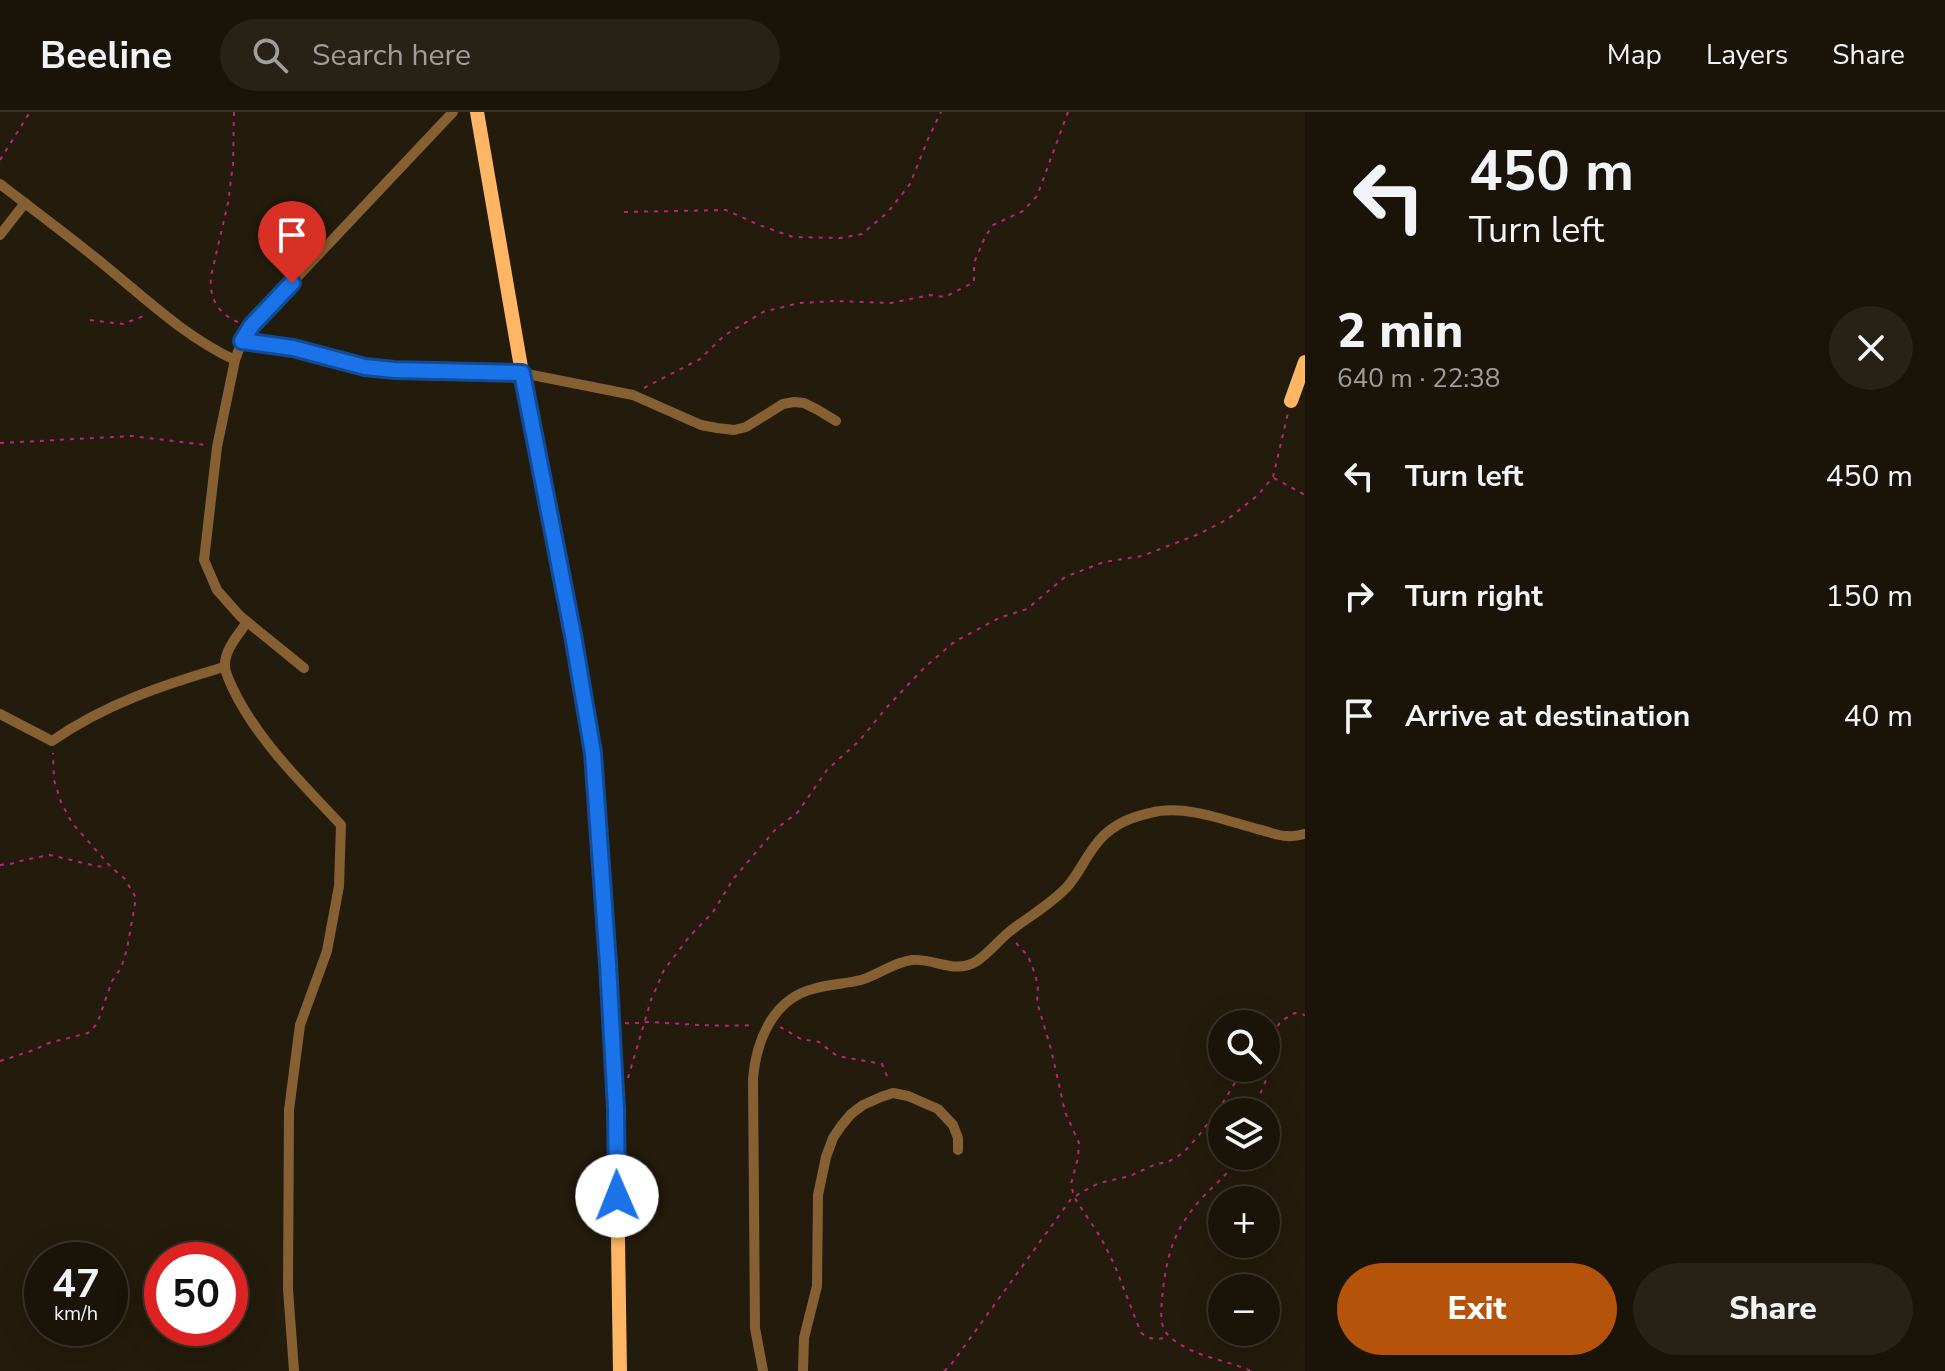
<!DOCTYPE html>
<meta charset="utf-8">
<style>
body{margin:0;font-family:"Nunito Sans",sans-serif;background:#272116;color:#f1f3f6;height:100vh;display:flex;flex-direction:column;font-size:30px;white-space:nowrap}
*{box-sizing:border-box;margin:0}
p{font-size:26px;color:#9f9e9c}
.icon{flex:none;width:44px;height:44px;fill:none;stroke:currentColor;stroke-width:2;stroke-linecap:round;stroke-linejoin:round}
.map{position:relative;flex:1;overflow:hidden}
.drawer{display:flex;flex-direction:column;background:#1a1408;width:640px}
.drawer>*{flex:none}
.banner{background:#1a1408;color:#f1f3f6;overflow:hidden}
.tools{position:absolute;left:1208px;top:898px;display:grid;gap:16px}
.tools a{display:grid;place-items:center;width:72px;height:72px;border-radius:50%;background:#1a1408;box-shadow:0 8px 32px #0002,0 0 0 2px #383329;font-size:40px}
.speed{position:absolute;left:24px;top:1130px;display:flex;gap:16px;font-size:40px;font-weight:700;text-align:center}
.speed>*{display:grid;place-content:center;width:104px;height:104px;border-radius:50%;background:#1a1408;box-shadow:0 8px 32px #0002,0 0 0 2px #383329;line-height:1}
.speed small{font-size:20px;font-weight:400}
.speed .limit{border:12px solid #d22;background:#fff;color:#111}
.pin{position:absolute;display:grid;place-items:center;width:68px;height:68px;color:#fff;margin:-82px -34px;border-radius:50% 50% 50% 0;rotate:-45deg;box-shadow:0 0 8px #0007}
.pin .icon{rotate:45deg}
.me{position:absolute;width:88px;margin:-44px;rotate:359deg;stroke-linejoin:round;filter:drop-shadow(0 0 6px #0008)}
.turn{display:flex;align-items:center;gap:28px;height:168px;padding:0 32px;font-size:36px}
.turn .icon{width:104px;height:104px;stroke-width:2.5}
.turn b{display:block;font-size:56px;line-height:68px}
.round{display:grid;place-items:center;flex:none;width:84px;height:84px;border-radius:42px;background:#272116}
.headline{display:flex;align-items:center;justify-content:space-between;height:136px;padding:0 32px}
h1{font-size:48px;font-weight:800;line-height:60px}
.action{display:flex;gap:16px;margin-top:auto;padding:16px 32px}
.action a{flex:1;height:92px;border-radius:48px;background:#b45309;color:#fff;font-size:32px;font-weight:800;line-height:92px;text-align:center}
.action a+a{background:#272116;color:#f1f3f6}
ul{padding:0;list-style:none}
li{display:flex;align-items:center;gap:24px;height:120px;padding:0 32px}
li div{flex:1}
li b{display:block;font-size:30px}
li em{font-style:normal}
header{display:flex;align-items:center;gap:48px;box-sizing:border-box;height:112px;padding:0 40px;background:#1a1408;border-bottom:2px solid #383329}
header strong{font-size:38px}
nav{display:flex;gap:44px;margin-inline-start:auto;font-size:28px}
.search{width:560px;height:72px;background:#272116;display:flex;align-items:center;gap:20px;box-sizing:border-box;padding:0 28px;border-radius:44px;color:#9f9e9c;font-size:30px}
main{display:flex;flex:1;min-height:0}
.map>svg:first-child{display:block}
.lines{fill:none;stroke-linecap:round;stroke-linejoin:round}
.path{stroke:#be2379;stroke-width:2;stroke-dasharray:4 6;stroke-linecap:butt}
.street{stroke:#866032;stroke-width:10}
.secondary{stroke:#ffb664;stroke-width:14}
.route-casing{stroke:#114b97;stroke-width:20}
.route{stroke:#1a73e8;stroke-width:14}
</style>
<header>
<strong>Beeline</strong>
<div class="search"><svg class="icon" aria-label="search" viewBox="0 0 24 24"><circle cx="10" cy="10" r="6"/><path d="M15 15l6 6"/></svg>Search here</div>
<nav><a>Map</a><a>Layers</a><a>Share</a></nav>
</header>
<main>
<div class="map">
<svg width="1305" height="1259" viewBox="0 0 1305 1259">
<rect width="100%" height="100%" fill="#231b0b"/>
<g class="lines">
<g class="path">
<path d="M234,0L233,52L228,91L211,164C209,187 218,202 240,211"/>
<polyline points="0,48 30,0"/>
<polyline points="624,100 726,98 759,113 793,125 840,126 862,122 888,100 910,72 928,27 941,0"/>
<polyline points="90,208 123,212 146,203"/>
<polyline points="644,276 700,247 725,223 763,200 799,191 835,189 891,191 930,183 945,185 974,170 974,151 985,125 993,113 1023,99 1037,84 1068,0"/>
<polyline points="0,331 132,324 206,333"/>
<polyline points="1274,366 1305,383"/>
<polyline points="0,753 10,752 24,748 50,743 96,754 108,755"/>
<path d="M1016,831L1028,844L1035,862L1038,874L1037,890L1051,937L1065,1000L1079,1031L1078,1046L1071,1072L1074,1085L1101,1126L1115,1154L1141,1221C1151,1228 1157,1228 1169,1225"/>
<path d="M625,911C633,912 641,910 650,910C685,912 718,915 753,913"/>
<polyline points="780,915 801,927 819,930 837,944 882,952 889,969"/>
<polyline points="0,949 31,939 49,931 88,921 97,912 112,869 121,856 127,837 136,786 125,767 111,755 72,711 61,690 54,668 53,641"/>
<polyline points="628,966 651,888 664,858 689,825 713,800 734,766 775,718 798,700 827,658 860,628 887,595 924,556 954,530 999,506 1027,497 1065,465 1104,450 1142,444 1199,422 1228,407 1258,383 1273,365 1288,301"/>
<polyline points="1253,1000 1266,968 1270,933 1277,915 1281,909 1295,901 1305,903"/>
<path d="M1237,1044C1228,1065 1216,1070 1202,1086C1173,1118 1166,1145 1162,1187C1161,1202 1159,1216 1171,1226C1194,1245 1224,1247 1251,1259"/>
<polyline points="944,1259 950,1254 1071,1087 1082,1080 1099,1071 1130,1064 1156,1052 1168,1050 1183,1041 1200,1022 1222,992 1244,956"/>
</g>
<g class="street">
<path d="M0,72C31,96 62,119 92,143C139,180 181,223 235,248"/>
<polyline points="0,123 25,91"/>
<polyline points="242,229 293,236 365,255 394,258 522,261 633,283 701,313 717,316 734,318 746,315 783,292 794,290 804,291 818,298 836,309"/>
<path d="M247,510C239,522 224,538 225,554C225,561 230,570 233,577C258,629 302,671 341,713L339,774L327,839L300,913L289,998L288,1177L294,1259"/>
<polyline points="304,556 240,504 217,478 204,448 217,335 235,248 242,229 252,213 453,0"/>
<path d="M0,602L52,629C105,592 163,573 224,555"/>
<path d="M763,1259L755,1216L753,967C756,929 773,887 813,877C829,872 845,872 861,868C878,863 894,850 912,848C935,846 955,863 977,849C989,841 998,829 1009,820C1028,805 1050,793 1067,775C1078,763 1084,748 1094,735C1108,715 1127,706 1150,701C1184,692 1224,708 1257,717C1267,719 1277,724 1287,724C1293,725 1299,723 1305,722"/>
<polyline points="803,1259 804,1226 817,1174 818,1083 826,1045 833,1026 841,1014 851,1002 863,993 881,985 893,981 908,984 938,997 953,1013 958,1026 958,1038"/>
</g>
<g class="secondary">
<polyline points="477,0 522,261 573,523 593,641 608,852 616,997 620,1259"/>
<polyline points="1291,289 1305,250"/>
</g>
</g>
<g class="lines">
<g class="route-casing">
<polyline id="route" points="292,171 252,213 242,229 293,236 365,255 394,258 522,261 573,523 593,641 608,852 616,997 617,1084"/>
</g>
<use href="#route" class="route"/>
</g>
</svg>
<div class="tools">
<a><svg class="icon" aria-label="search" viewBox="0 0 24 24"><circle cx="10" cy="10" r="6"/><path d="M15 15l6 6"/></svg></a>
<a><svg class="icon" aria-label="layers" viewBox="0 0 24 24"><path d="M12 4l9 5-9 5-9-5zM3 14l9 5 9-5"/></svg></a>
<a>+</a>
<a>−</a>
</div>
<div class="speed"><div>47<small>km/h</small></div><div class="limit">50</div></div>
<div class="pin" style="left:292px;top:171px;background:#d93025"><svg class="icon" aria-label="arrive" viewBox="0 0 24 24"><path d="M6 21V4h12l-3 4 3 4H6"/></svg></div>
<svg class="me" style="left:617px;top:1084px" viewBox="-20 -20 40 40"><circle r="19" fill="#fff"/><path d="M0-13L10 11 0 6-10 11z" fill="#1a73e8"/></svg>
</div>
<section class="drawer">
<div class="banner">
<div class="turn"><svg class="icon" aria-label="left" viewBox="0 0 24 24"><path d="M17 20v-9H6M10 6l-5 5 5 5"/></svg><div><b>450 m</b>Turn left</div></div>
</div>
<div class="headline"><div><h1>2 min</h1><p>640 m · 22:38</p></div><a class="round"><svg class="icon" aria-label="close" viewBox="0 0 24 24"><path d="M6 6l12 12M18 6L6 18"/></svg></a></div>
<ul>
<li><svg class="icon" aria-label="left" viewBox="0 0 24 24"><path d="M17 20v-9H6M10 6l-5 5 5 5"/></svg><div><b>Turn left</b></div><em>450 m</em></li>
<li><svg class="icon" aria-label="right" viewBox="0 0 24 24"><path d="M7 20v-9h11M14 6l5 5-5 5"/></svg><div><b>Turn right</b></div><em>150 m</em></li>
<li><svg class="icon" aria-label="arrive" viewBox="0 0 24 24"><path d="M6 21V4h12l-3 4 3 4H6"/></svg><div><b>Arrive at destination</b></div><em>40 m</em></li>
</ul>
<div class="action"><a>Exit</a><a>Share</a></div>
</section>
</main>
